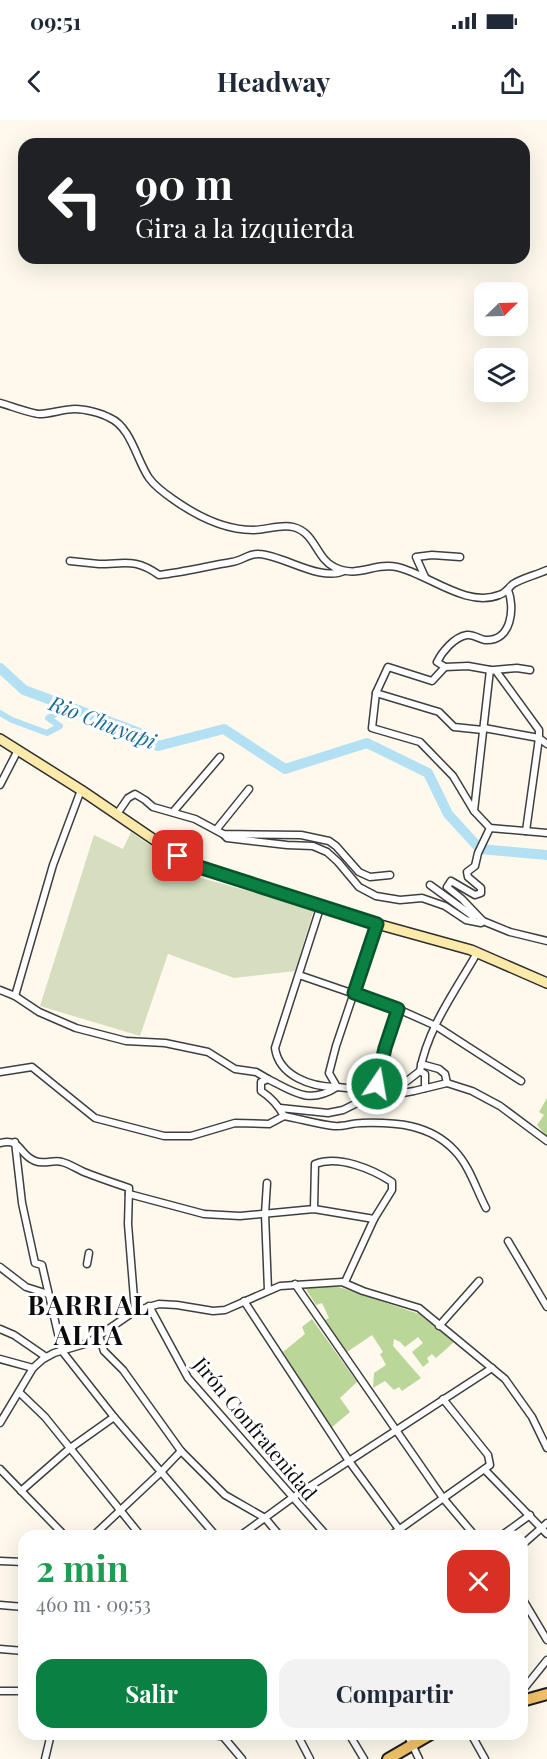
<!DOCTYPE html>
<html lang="es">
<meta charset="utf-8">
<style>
body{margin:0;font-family:"Playfair Display",serif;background:#f2f2f3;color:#1f2937;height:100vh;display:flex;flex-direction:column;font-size:22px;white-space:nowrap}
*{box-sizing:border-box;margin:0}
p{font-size:20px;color:#747a83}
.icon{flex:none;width:33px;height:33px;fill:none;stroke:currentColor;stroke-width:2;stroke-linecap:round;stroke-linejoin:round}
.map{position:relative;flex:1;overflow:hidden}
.panel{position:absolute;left:18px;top:1410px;width:510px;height:210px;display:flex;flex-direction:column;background:#fff;border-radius:18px;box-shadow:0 6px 24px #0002}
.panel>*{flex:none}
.banner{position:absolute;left:18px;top:18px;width:512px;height:126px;border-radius:18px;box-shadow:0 6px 24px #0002;background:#202124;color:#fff;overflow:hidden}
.needle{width:39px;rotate:67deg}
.tools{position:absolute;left:474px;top:162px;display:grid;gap:12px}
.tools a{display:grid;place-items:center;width:54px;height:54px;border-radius:12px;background:#fff;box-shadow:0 6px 24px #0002;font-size:30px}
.pin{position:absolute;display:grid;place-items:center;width:51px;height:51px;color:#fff;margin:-26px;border-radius:12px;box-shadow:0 3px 9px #0006}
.me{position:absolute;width:66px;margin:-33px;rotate:12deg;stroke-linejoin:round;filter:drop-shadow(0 0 4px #0008)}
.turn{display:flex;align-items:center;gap:21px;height:126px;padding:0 18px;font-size:27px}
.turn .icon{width:78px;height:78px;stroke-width:2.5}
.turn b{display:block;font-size:42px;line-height:51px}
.round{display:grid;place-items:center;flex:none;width:63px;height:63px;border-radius:18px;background:#f2f2f3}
.overview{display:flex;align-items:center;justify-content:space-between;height:102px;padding:0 18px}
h1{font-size:36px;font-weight:700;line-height:45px;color:#1e9e55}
.button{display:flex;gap:12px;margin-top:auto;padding:12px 18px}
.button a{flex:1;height:69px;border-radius:18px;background:#0b8043;color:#fff;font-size:24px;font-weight:700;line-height:69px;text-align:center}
.button a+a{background:#f2f2f3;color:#1f2937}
.status{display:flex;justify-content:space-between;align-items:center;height:42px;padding:0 30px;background:#fff;direction:ltr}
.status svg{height:16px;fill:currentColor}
header{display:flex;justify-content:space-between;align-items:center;height:78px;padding:0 18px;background:#fff;font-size:27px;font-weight:700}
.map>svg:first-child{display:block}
.forest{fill:#bad698}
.cemetery{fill:#d7debf}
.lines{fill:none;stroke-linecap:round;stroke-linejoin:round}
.canal{stroke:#b3e1f3;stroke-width:6}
.river{stroke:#b3e1f3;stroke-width:10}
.street-casing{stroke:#3f3f3f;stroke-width:9}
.secondary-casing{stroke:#2e2e2e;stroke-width:12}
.primary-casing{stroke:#1d1d1d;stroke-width:14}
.street{stroke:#fff;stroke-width:6}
.secondary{stroke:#fbeaaa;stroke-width:9}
.primary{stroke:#f1c269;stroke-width:10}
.route-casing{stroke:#07532c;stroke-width:15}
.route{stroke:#0b8043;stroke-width:10}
.labels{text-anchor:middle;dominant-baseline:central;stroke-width:6;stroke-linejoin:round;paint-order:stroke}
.street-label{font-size:20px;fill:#0c0c0c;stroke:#fff}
.water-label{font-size:21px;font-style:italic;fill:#1c6e97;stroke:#fff}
.district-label{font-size:26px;font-weight:bold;letter-spacing:1.5px;fill:#0c0c0c;stroke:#fff}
</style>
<div class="status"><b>09:51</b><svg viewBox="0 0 49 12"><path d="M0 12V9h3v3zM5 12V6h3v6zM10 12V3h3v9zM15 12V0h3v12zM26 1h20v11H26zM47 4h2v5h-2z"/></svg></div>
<header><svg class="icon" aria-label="back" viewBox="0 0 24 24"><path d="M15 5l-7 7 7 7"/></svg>Headway<svg class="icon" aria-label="share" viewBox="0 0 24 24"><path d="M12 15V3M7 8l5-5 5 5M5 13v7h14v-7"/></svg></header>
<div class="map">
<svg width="547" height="1639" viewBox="0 0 547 1639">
<rect width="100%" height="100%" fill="#fef9ec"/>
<g class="forest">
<polygon points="547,978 547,1017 537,1005 544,995 539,992"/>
<polygon points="324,1164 342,1168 419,1194 454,1222 436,1238 432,1234 427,1238 429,1242 423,1247 412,1232 423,1223 418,1217 405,1227 400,1222 394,1219 393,1226 421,1258 402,1271 399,1267 394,1270 385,1261 373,1268 374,1253 386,1245 380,1234 383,1232 372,1215 347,1232 325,1200 329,1198 322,1183 316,1185 304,1166"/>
<polygon points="312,1199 357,1262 340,1278 350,1292 331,1308 283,1232 305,1214 302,1207"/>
</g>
<polygon class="cemetery" points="131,712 178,745 201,758 314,789 295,851 234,858 168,834 140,916 40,886 94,715 123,729"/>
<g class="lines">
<polyline class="canal" points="0,593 12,600 47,613 60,606 48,598 70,587"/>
<polyline class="river" points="0,548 24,570 137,612 158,626 224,609 285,649 367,623 428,653 448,694 480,729 547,735"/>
<g class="street-casing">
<g id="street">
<path d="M0,283C8,285 32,294 39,294C51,294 63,289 75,289C85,289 101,293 110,298C131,307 137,341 149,358C156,368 167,375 177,382C199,397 225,410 253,410C266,410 281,404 293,407C315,412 316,438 334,447C358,459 374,442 397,447C428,454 466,488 499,475C506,473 508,468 513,464C523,458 536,455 547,450"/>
<path d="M70,441C79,442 89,443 99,444C125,444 135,438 159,455C184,452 208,446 232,442C241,441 250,433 259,434C283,435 320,462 344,451"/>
<polyline points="425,457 416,437 432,435 460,437"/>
<path d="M508,470C515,487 512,522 485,520C479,519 473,514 467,515C454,517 442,532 437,542L445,547L468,546L496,551L539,610V618L547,624"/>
<polyline points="445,547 432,561 388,547 376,573 439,592 454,607 483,610"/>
<polyline points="490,550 474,691 490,708 547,713"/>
<polyline points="494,550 517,548 530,550"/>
<polyline points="376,573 372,608 420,622 453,656 474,691"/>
<polyline points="484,608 539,618 526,711"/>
<polyline points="0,665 18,630"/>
<polyline points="173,692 220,637"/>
<polyline points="117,694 128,678 135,674 145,680 153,687 195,699 223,714 301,715 329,721 336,726 359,752 370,757 390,755"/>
<polyline points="490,708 478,733 475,746 467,752 468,757 481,768 481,773 475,775 451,761 447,767 462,779 483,801 510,812 547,821"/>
<polyline points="216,710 249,669"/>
<polyline points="223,714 227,718 287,725 313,726 327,732 338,742 359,767 376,776 400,780 422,778 445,786 466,800 481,803 483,801"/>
<polyline points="430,765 474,797"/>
<path d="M321,785L275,928C279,956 311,967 336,967"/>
<polyline points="377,804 336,926 329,953 337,967 356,969 407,961 420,951"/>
<polyline points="299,855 398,889 436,906 521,961"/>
<polyline points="0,870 15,876 39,892 76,908 126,921 165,923 208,932 235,949 256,952 268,959"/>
<polyline points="15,876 53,745 81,670"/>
<polyline points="421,944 439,949 445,954 447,963"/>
<path d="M0,952L32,947L95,998L164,1016H191L235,1003L269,1004L284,996C278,985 272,978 261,971V962L268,959C294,972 309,985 337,967"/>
<polyline points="377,964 385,928 398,889"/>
<path d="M425,968V954L420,951C427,909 456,870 477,833"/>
<polyline points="280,988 328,993 343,990 363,980 414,971 447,963 472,971 500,986 547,1021"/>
<path d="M284,996C301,999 317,1004 334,1006C343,1007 352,1003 361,1003C396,1002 430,1004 455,1031C470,1047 476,1069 486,1088"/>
<polyline points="15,1022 22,1083 35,1143 42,1145 62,1231 114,1297 216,1416"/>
<path d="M0,1023C22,1018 18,1034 35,1041C45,1045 54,1039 62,1042C70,1044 77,1049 84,1052C99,1058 114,1063 129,1068L128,1104L135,1191"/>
<polyline points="267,1063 265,1094 268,1170"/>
<path d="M129,1074L204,1094L240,1096L314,1089L374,1099L392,1070V1062C372,1049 339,1035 315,1044L314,1089"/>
<polyline points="508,1121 547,1187"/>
<polyline points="87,1144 89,1133"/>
<polyline points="0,1147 26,1167 48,1174"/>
<polyline points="345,1162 374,1099"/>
<polyline points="295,1164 443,1378 475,1416"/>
<polyline points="244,1181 349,1341 404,1416"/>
<polyline points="149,1186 188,1258 327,1416"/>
<polyline points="439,1206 479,1161"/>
<polyline points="0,1209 14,1215 46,1237"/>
<polyline points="99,1216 104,1231 123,1250 181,1331 225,1375 265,1398 280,1416"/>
<polyline points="0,1239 33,1248"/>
<polyline points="19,1272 45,1297 141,1416"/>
<polyline points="0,1303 33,1248 43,1239 54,1233 88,1223 135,1191 159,1184 177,1185 213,1191 225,1190 280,1166 342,1162 363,1171 419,1188 505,1259 532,1297 547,1328"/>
<polyline points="0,1349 65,1416"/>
<polyline points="485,1350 547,1414"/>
<polyline points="21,1371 69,1329 114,1297"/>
<polyline points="93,1416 161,1352 181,1331"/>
<polyline points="240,1416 292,1378 492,1248"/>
<polyline points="390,1416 490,1345 488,1335 443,1279"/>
<polyline points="501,1416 530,1395"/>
<polyline points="522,1425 547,1403"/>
<polyline points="0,1441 24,1442"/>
<polyline points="522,1478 547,1520"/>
<polyline points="0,1485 24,1487"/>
<polyline points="0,1529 24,1531"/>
<polyline points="0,1571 24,1571"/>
<polyline points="522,1571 547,1540"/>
<polyline points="206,1614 220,1616"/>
<polyline points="221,1614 242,1639"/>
<polyline points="297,1614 310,1639"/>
<polyline points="349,1614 364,1639"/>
<polyline points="407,1614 419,1639"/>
<polyline points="471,1614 485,1639"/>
<polyline points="45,1639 51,1614"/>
</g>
</g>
<g class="secondary-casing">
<polyline id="secondary" points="0,619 81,670 178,736 196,746 377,804 471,830 547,863"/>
</g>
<g class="primary-casing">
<g id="primary">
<polyline points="522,1581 547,1574"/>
<polyline points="388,1639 431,1614"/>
</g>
</g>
<use href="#street" class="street"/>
<use href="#secondary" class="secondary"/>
<use href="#primary" class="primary"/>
</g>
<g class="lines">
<g class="route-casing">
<polyline id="route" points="178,736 196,746 377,804 354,873 398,889 385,928 377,964"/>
</g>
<use href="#route" class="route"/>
</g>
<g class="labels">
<g class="street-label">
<text transform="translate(256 1308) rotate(50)">Jirón Confratenidad</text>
</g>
<g class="water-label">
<text transform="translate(103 601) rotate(21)">Rio Chuyapi</text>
</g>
<g class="district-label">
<text x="89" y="1184">BARRIAL<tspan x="89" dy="30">ALTA</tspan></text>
</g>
</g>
</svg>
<div class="tools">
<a><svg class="needle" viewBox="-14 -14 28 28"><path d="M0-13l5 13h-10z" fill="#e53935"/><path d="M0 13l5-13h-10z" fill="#747a83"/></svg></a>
<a><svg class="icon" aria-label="layers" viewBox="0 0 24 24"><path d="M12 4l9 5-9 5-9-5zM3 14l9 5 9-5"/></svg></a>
</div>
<div class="pin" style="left:178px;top:736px;background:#d93025"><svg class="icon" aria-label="arrive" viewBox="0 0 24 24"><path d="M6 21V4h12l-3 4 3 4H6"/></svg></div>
<svg class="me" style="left:377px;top:964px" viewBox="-20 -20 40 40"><circle r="17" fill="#0b8043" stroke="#fff" stroke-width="3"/><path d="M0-11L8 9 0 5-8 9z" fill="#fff"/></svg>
<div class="banner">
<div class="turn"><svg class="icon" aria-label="left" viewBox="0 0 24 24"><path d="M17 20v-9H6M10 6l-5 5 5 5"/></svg><div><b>90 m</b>Gira a la izquierda</div></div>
</div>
<section class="panel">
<div class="overview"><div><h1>2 min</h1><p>460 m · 09:53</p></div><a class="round" style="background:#d93025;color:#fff"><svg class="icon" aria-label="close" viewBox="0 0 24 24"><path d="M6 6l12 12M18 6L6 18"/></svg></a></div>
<div class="button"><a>Salir</a><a>Compartir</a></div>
</section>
</div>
